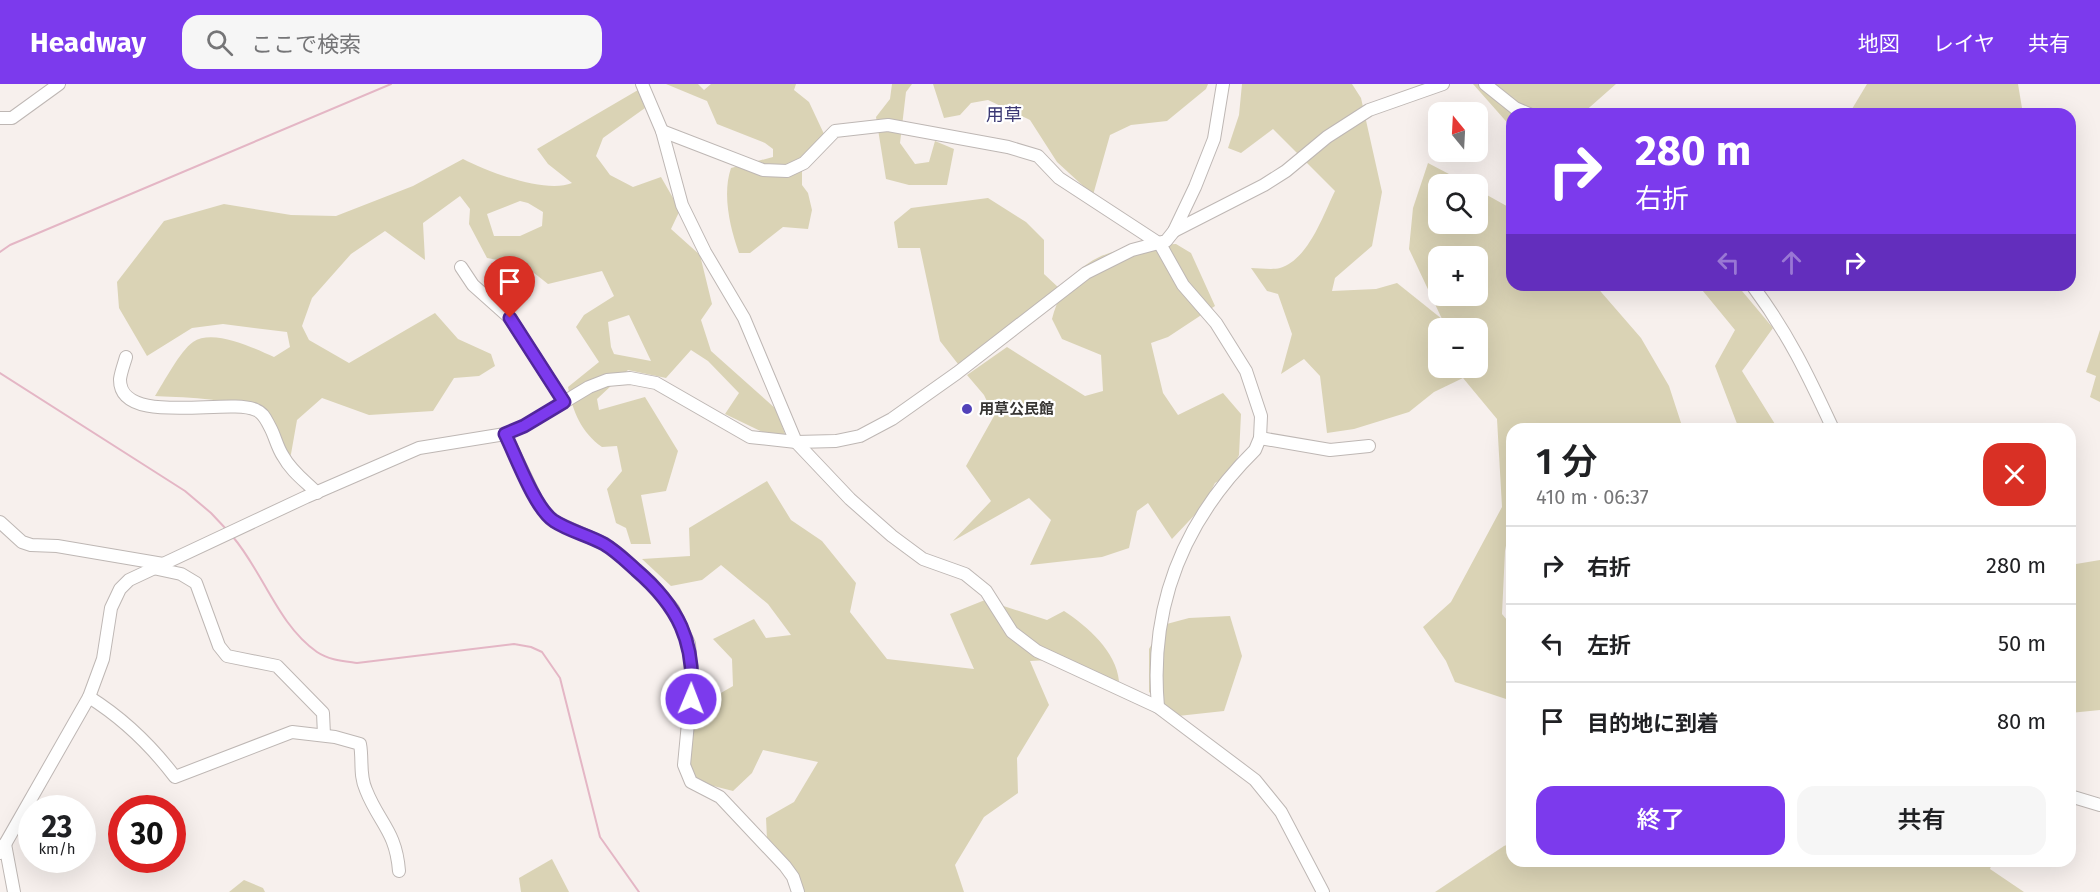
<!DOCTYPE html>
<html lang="ja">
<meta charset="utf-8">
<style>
body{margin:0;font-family:"Fira Sans","Noto Sans JP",sans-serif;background:#f6f6f6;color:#202124;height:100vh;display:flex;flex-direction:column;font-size:22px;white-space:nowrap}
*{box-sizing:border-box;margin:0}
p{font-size:20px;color:#757577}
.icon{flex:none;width:33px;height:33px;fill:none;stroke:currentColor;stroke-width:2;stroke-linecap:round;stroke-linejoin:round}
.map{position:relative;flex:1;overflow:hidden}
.drawer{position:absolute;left:1506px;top:339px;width:570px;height:444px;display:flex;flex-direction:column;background:#fff;border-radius:18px;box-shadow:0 6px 24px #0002}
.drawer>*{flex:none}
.guide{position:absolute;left:1506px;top:24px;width:570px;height:183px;border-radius:18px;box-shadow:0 6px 24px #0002;background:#7c3aed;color:#fff;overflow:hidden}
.needle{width:39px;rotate:342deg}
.controls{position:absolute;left:1428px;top:18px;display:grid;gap:12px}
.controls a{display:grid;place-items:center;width:60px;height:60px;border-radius:12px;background:#fff;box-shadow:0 6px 24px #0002;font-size:30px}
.speed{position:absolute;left:18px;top:711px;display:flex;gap:12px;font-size:30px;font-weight:700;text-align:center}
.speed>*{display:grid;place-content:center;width:78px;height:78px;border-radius:50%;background:#fff;box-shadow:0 6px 24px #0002;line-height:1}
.speed small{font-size:15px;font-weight:400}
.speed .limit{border:9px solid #d22;background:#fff;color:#111}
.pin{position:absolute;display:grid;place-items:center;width:51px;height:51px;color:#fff;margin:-62px -26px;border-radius:50% 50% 50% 0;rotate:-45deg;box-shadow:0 0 6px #0007}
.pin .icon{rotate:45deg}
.me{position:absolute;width:66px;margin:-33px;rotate:1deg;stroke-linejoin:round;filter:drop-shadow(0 0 4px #0008)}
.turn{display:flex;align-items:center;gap:21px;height:126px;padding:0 30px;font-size:27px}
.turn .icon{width:78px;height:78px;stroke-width:2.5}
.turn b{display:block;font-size:42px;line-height:51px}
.lanes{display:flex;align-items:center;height:57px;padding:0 30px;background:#0003;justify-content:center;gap:30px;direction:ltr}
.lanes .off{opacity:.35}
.round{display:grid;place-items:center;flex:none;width:63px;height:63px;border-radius:18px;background:#f6f6f6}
.overview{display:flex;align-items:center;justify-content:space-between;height:102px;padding:0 30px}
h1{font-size:36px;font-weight:600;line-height:45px}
.primary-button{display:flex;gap:12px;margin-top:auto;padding:12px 30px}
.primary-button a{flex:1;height:69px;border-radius:18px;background:#7c3aed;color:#fff;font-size:24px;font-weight:600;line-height:69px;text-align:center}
.primary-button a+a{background:#f6f6f6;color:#202124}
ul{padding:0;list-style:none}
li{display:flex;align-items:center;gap:18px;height:78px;padding:0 30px;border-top:2px solid #e0e0e0}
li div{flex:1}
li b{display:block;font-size:22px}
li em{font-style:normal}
header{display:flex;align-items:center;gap:36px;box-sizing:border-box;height:84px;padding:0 30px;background:#7c3aed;color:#fff}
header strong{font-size:28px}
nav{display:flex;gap:33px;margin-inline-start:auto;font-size:21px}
.search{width:420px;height:54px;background:#f6f6f6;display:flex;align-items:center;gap:15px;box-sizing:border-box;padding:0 21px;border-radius:18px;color:#757577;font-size:22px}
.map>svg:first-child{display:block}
.green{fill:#dad3b5;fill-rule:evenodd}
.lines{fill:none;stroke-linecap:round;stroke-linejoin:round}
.stream{stroke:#e4b6c5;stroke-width:2}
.minor-casing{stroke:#beb7b4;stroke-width:14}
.minor{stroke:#fff;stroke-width:12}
.route-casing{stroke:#51269a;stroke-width:15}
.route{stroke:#7c3aed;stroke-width:10}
.poi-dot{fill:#5242b9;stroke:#fff;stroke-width:2}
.labels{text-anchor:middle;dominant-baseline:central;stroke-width:4.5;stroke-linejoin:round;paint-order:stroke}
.poi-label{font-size:15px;font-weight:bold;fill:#363432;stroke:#fff;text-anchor:start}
.quarter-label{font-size:18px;fill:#3a3773;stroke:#fff}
</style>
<header>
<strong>Headway</strong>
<div class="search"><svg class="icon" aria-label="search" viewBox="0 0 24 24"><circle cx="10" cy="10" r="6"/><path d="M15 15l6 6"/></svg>ここで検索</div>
<nav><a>地図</a><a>レイヤ</a><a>共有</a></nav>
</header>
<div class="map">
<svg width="2100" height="808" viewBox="0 0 2100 808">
<rect width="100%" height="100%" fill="#f7f0ed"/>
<g class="green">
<path d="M666,0H698L704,6L711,0H796L794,6L809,18L824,50L802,75V101L808,109L812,126L808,145L783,143L750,169H739C730,144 722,110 731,84L773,73V65L765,59L717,40L707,17Z"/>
<polygon points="892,0 912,0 906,8 900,59 915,80 929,78 935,57 954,65 947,101 909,101 886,95 876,33 890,15"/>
<polygon points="933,0 1208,0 1206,5 1167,37 1131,41 1110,51 1093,111 1057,78 1030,36 988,16 971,19 960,31 944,34"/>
<path d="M1242,0H1352L1361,14L1382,108L1372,162L1335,194L1332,207L1376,205L1397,199L1442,235L1409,165L1413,124L1428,79L1468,100H1438V140H1478V106L1512,125V201H1595L1641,254L1669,302L1683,345H1512V430L1505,467L1502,530L1512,542V617L1455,598L1446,577L1423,543L1451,518L1502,423L1497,335L1463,294L1434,308L1409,328L1354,345L1327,349L1320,292L1304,275L1281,290L1292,250L1278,210L1267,207L1251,184C1260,184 1272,186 1280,184C1309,175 1323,131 1335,107L1273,45L1241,69L1228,64L1239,31ZM1438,172H1478V212H1438ZM1438,244H1478V284H1438Z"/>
<polygon points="1473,0 1616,0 1582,30 1512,30 1512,44"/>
<polygon points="1867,0 2018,0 2023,30 1849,30"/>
<path d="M638,6L645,24L603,54L596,72L610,91L633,103L661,93L680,126L671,145L700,171L712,220L701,236L711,267L776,325L785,350L771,352L725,330L739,309L708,277L691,266L666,294L628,286L597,315L599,326L645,313L678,367L666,407L641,411L651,460H631L626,444L616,439L607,405L622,387L617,362L602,363C581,348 573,328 568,303L599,278L576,243L584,231L614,212L602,187L548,200L524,181L487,174L469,140L470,125L460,112L423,139L425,176L385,147L351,170L312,214L302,242L309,256L349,279L435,229L458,255L491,270L495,282L479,292L454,294L433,327L369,331L322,314L297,336L291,370L284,382C274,363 266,342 250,327C236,314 175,313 155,312C164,298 180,267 193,258C213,244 254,264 274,273L290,263L287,248L223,240L192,244L147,272L119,224L117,198L164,137L224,120L291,131L336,132L413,102L463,75C488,88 546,110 572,99L548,80L537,65ZM520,117L528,119L543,128L542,142L520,152H494L487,130ZM629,231L651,277L614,270L611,263L608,238Z"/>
<polygon points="988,114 1026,138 1044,156 1044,190 1060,205 958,280 940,257 920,164 898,164 894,138 911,124"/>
<path d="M1176,160L1191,169L1215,222L1168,253L1151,259L1163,309L1178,331L1223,309L1241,330L1239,371L1228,392L1215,399L1204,421L1172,455L1148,419L1137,427L1129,464L1102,473L1030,481L1051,436L1029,414L953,457L991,417L966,382L994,332L984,311L967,291L1007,263L1085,312L1103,307L1101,271L1062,255L1052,235C1070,169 1116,162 1176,160Z"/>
<polygon points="1698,201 1737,201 1773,244 1742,287 1778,345 1739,345 1715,282 1735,246"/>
<polygon points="2100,246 2100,318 2090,313 2096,292 2086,288"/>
<path d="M767,397L791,436L822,457L856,499L850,528L887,575L974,585L950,530L985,516L1047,536L1064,527C1088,543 1116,567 1119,597L1106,595L1067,575L1030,577L1049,621L1017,674L1018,709L984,733L955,781L964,808H793V784L767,755L766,734L794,718L818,678L763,666L752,689L733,707L686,695L679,673L693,625L733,602L732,575L713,555L754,535L766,554L791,551L768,520L721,481L702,496L671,502L642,475L690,472L689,444Z"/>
<polygon points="2100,476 2100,626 2070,629 2070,484 2076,480"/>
<polygon points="1230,532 1242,572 1224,627 1178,632 1149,608 1149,565 1163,541 1189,534"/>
<polygon points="1512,759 1512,777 1993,777 1990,785 2024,808 1435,808 1504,762"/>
<polygon points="552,775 569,808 521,808 519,794"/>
<polygon points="244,796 263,804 265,808 229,808"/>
</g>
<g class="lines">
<g class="stream">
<polyline points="0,168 10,161 391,0"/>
<polyline points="0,289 185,407 211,429 227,446"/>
<path d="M233,453C263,488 278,541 317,568C329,576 343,577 357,579L514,560L531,563L542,568L560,594L600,753L639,808"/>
</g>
<g class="minor-casing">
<g id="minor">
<polyline points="642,0 662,47 682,121 705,168 744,234 796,358 850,415 892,452 923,475 965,490 986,507 1012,548 1037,567 1158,623 1255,696 1281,728 1323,808"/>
<polyline points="1485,0 1515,24 1529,30"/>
<polyline points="0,34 12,34 59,0"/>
<path d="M662,47L763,86L787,87L804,79L835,47L888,41L1008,63L1038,72L1059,94L1160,160L1183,201L1216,239L1246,287L1261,332L1260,354L1255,366C1183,437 1149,522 1158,623"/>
<polyline points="1174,147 1264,101 1286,87 1327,53 1369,26 1443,0"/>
<polyline points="461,183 473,201 510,234 564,318"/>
<path d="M1752,201C1788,249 1808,291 1833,345"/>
<path d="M126,273C124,280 121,288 120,295C119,344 229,313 256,326C264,329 266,336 270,343C275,352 277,363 283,372C291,387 305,397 317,409"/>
<polyline points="505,350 539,421 553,437 605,460 620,471 650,498 673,525 689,560 692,597 684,681 691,698 720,713 785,782 793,793 798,808"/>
<polyline points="1260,354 1330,366 1369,362"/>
<polyline points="0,438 22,458 31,461 57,462 163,480"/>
<polyline points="153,484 181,490 196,499 219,562 227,572 277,582 323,629 324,651"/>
<path d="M89,613C124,635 150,660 175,693L292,648L335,653L360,660C363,676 359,691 366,706C379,739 396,747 399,787"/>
<polyline points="2070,712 2100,721"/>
<polyline points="5,760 14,808"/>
<polyline points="0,769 89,613 103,575 111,524 120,505 129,496 306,413 419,364 505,350 524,342 589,303 607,296 630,294 656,299 750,353 796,358 836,357 860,352 892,335 957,289 1086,189 1132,166 1166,157 1174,147 1195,103 1214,55 1223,0"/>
</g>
</g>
<use href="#minor" class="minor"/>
</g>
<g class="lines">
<g class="route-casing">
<path id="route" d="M510,234L564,318L524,342L505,350C516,372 535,425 554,437C569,447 588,451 604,460C616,467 626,477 636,486C678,522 696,558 691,615"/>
</g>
<use href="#route" class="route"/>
</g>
<circle class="poi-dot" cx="967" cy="325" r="6"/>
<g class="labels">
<g class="poi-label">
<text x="979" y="325">用草公民館</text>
</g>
<g class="quarter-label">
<text x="1004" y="31">用草</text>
</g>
</g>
</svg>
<div class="controls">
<a><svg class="needle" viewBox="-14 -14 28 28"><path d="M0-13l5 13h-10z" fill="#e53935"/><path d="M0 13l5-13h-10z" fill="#757577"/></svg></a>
<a><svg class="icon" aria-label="search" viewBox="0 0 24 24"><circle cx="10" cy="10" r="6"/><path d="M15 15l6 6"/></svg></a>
<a>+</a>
<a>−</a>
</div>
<div class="speed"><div>23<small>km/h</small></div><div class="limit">30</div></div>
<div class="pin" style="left:510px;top:234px;background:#d93025"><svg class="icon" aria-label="arrive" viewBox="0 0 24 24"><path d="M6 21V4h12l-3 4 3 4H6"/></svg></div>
<svg class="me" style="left:691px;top:615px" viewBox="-20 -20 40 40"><circle r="17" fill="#7c3aed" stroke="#fff" stroke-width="3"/><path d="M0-11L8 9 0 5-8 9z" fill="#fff"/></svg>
<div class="guide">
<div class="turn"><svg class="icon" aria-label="right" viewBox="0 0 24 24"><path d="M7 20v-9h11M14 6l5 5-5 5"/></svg><div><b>280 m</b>右折</div></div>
<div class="lanes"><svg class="icon off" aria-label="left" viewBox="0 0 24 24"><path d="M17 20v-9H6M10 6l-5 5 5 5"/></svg><svg class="icon off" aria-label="ahead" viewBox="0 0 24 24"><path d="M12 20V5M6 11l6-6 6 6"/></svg><svg class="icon" aria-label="right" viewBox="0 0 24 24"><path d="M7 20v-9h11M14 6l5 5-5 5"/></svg></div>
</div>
<section class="drawer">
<div class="overview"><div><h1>1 分</h1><p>410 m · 06:37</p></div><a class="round" style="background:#d93025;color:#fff"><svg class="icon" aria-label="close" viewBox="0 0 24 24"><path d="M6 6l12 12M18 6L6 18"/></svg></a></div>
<ul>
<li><svg class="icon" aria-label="right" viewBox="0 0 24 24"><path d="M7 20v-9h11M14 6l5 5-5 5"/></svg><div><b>右折</b></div><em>280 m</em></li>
<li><svg class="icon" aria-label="left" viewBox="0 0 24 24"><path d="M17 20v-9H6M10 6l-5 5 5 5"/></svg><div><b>左折</b></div><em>50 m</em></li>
<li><svg class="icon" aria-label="arrive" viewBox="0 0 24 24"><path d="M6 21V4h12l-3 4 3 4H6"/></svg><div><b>目的地に到着</b></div><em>80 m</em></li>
</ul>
<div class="primary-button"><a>終了</a><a>共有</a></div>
</section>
</div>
